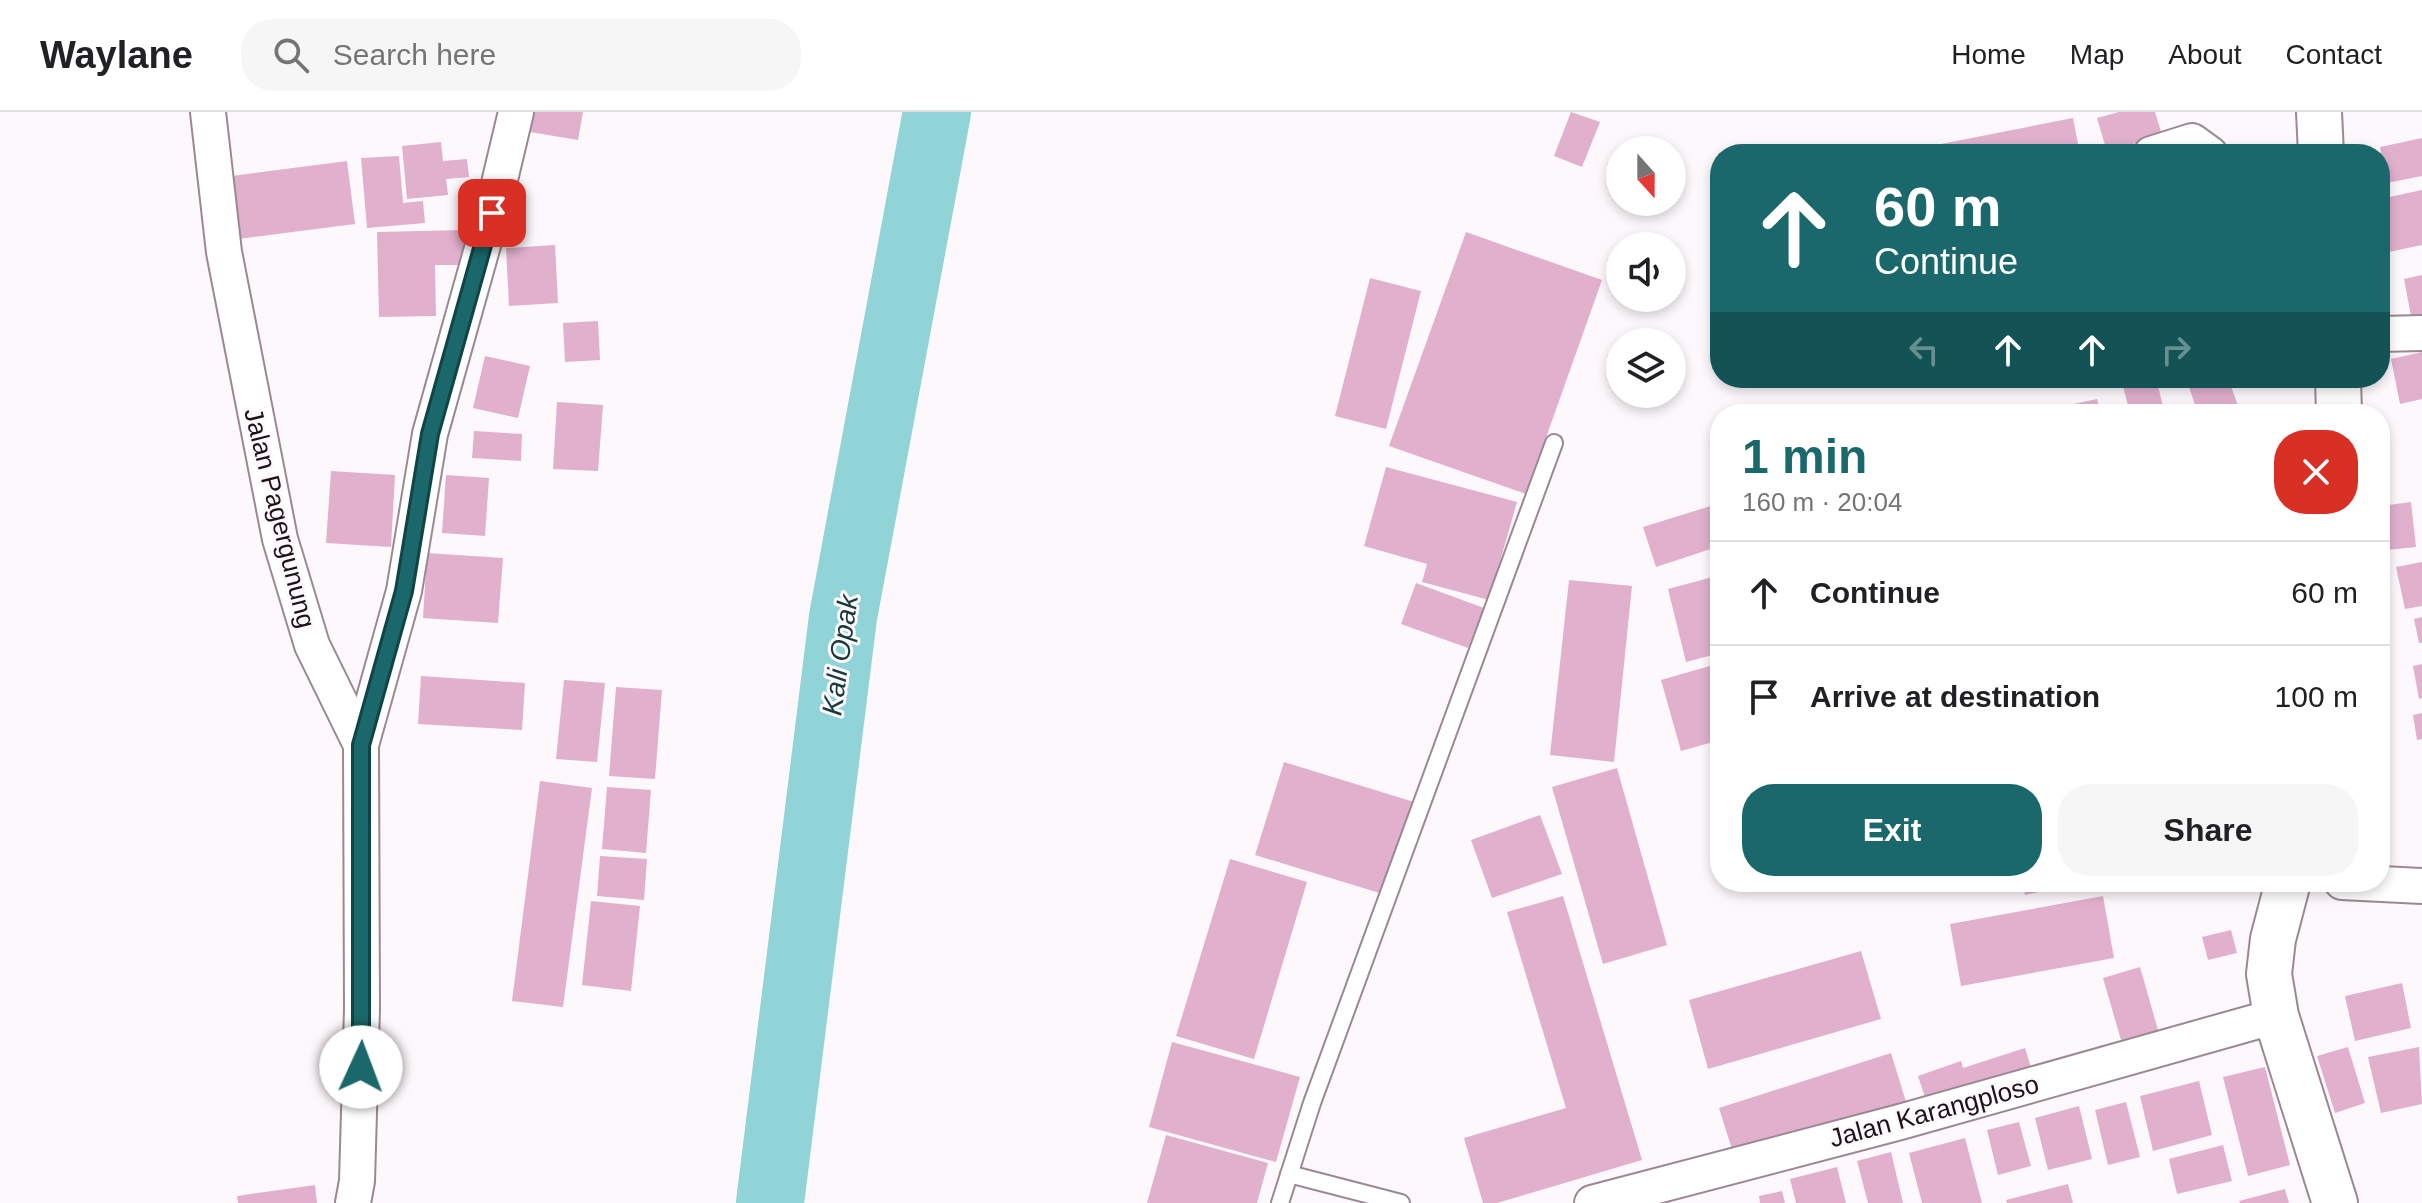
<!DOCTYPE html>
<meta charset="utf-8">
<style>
body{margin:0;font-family:Helvetica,sans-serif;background:#f6f6f6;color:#202124;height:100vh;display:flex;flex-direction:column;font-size:30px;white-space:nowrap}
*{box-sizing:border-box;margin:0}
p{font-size:26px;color:#757577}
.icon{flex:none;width:44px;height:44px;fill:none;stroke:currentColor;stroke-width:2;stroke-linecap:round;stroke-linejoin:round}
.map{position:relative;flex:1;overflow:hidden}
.side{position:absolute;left:1710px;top:292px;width:680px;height:488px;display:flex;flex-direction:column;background:#fff;border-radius:32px;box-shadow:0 4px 12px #0003}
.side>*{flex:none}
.guide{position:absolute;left:1710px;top:32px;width:680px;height:244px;border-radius:32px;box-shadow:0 4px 12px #0003;background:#1a686b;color:#fff;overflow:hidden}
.needle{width:52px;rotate:159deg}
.buttons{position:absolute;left:1606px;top:24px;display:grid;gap:16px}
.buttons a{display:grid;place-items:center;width:80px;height:80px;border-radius:50%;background:#fff;box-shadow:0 4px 12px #0003;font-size:40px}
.pin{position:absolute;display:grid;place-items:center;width:68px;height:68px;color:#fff;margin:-34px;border-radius:16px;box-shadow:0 4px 12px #0006}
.me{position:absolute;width:88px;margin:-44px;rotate:2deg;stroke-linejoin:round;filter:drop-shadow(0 0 6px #0008)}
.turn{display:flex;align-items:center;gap:28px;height:168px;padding:0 32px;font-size:36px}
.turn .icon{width:104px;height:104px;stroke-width:2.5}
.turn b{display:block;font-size:56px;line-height:68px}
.lanes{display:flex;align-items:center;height:76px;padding:0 32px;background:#0003;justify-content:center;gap:40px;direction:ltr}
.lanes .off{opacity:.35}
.round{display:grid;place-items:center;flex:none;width:84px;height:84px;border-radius:32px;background:#f6f6f6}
.head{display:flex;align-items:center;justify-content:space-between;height:136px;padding:0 32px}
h1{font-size:48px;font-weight:600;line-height:60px;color:#1a686b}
.button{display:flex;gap:16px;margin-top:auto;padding:16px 32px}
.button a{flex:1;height:92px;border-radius:32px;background:#1a686b;color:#fff;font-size:32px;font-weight:600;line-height:92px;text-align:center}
.button a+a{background:#f6f6f6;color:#202124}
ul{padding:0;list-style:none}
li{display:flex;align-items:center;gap:24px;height:104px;padding:0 32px;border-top:2px solid #e0e0e0}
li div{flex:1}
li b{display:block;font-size:30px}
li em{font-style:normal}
header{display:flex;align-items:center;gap:48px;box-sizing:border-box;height:112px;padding:0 40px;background:#fff;border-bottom:2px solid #e0e0e0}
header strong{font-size:38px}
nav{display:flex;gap:44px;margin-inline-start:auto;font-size:28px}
.search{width:560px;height:72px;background:#f6f6f6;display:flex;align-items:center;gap:20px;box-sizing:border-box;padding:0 28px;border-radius:32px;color:#757577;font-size:30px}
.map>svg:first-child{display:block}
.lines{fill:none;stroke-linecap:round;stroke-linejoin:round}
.river{stroke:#90d4d8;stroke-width:68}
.building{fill:#e1b0cd}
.service-casing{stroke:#9c8893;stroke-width:20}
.minor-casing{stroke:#9c8893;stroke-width:38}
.secondary-casing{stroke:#9c8893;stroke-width:48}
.service{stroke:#fff;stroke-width:16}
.minor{stroke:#fff;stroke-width:34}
.secondary{stroke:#fff;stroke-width:44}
.route-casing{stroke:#114446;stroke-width:20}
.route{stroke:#1a686b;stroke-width:14}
.labels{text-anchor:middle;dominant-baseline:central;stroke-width:6;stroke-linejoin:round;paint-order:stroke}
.street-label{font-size:26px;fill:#1a1317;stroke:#fdf8fb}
.water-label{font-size:28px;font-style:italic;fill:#183a3c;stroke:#fdf8fb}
</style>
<header>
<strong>Waylane</strong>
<div class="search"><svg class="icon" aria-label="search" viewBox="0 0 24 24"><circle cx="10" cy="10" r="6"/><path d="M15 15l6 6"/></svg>Search here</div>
<nav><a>Home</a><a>Map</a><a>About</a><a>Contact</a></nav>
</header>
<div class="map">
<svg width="2422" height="1091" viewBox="0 0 2422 1091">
<rect width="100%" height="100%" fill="#fdf8fb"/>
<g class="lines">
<polyline class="river" points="770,1091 843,505 937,0"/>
</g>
<g class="building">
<polygon points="521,0 583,0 578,28 518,18"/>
<polygon points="1571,0 1600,10 1582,55 1554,44"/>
<polygon points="2119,0 2155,0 2162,23 2107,40 2097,6"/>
<polygon points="2073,6 2080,42 1943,42 1941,32"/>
<polygon points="2422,26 2422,64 2387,71 2380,35"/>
<polygon points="441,30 443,49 467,47 469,65 446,67 448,83 407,87 402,34"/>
<polygon points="399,44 403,91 423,89 425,111 367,116 361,46"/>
<polygon points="347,49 355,112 231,128 224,65"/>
<polygon points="2422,78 2422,133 2389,140 2380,87"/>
<polygon points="463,118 464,153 435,153 436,204 379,205 377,120"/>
<polygon points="1466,120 1602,168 1526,382 1389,334"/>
<polygon points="555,133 558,191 509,194 506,136"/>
<polygon points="2422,163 2422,218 2414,220 2404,167"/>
<polygon points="1370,166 1421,179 1386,317 1335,304"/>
<polygon points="598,209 600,248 565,250 563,211"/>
<polygon points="2422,240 2422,287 2400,292 2391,247"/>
<polygon points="485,244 530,254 518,306 473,296"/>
<polygon points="2121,266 2156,266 2165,302 2130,302"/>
<polygon points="2186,266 2228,266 2241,302 2198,302"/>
<polygon points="2097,287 2101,302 2072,302 2069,293"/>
<polygon points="557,290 603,293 598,359 553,357"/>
<polygon points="474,319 522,322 521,349 472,346"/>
<polygon points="1386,355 1517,390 1489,488 1422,470 1427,452 1364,434"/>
<polygon points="331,359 395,363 391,435 326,431"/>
<polygon points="446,363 489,366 485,424 442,421"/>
<polygon points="2411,390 2416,435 2386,438 2381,394"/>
<polygon points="1717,392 1720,434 1656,455 1643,415"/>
<polygon points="427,441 503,446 498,511 423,506"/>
<polygon points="2422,450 2422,494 2405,497 2396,455"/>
<polygon points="1720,463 1720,541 1686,550 1668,477"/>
<polygon points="1569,468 1632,474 1614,650 1550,643"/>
<polygon points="1416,471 1484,496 1468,536 1401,512"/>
<polygon points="2422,505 2422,531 2419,531 2414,507"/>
<polygon points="1720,551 1720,628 1681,639 1661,568"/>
<polygon points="2422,552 2422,586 2419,587 2413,554"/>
<polygon points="421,564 525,571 522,618 418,612"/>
<polygon points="564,568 605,571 597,650 556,647"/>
<polygon points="616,575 662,578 655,667 609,664"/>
<polygon points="2422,601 2422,627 2417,628 2413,603"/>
<polygon points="1284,650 1414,690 1386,783 1255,743"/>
<polygon points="1617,656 1667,833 1603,852 1552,675"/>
<polygon points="540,669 592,676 563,895 512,889"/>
<polygon points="607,675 651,678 646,741 602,737"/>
<polygon points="1540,703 1562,762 1492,786 1471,728"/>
<polygon points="600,744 647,747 644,788 597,784"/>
<polygon points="1230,747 1307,770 1254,947 1176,924"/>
<polygon points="2023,770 2082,770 2082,771 2025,783"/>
<polygon points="1563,784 1642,1048 1497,1091 1483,1091 1464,1026 1566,996 1507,800"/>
<polygon points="2103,784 2114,846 1961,874 1950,812"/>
<polygon points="591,789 640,794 631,879 582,873"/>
<polygon points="2231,818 2237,841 2208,848 2202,825"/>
<polygon points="1861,839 1881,907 1708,957 1689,888"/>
<polygon points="2140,855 2158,918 2121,928 2103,866"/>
<polygon points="2402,871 2411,916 2355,929 2345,884"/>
<polygon points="1172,930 1300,965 1276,1050 1149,1015"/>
<polygon points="2348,935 2365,991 2335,1001 2317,944"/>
<polygon points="2419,935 2422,992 2381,1001 2368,945"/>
<polygon points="2025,936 2032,959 1928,994 1918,964 1961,949 1963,956"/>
<polygon points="1891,941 1907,993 1735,1047 1719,996"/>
<polygon points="2265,955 2290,1053 2248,1064 2223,965"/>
<polygon points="2199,969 2212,1023 2153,1039 2140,984"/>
<polygon points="2126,990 2140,1045 2108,1053 2095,998"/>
<polygon points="2079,994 2092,1047 2048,1058 2035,1006"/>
<polygon points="2019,1010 2031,1054 1998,1063 1987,1018"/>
<polygon points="1166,1023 1268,1051 1257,1091 1147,1091"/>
<polygon points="1965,1026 1982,1091 1922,1091 1909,1041"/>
<polygon points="2223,1033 2232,1069 2177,1082 2169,1047"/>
<polygon points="1891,1040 1903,1091 1868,1091 1857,1049"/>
<polygon points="1837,1055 1846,1091 1796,1091 1790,1067"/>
<polygon points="2068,1072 2073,1091 2007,1091 2006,1088"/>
<polygon points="315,1073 317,1091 238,1091 237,1084"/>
<polygon points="2285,1077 2289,1091 2240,1091 2239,1089"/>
<polygon points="1782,1079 1785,1091 1760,1091 1759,1084"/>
</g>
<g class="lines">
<g class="service-casing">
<g id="service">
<polyline points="1289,1062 1401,1091"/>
<polyline points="1280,1091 1312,991 1554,331"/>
</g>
</g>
<g class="minor-casing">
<g id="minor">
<polyline points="208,0 224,140 280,427 312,533 361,633 362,897 357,1069 353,1091"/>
<polyline points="2151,42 2192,29 2210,42"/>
<polyline points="2380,222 2422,221"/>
<polyline points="361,633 404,479 430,322 492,101 516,0"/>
<polyline points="2342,770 2422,774"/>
<polyline points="1592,1091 1900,1010 2276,904"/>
</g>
</g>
<g class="secondary-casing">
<g id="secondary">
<polyline points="2319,0 2321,42"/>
<polyline points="2338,266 2339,302"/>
<polyline points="2288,770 2273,827 2269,862 2276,904 2335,1091"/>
</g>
</g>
<use href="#service" class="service"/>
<use href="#minor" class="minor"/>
<use href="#secondary" class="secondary"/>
</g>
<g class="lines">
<g class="route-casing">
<polyline id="route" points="361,955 361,633 404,479 430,322 492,101"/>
</g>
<use href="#route" class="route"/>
</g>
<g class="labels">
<g class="street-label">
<text transform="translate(280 406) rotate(76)">Jalan Pagergunung</text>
<text transform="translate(1934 999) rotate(-15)">Jalan Karangploso</text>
</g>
<g class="water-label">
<text transform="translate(840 543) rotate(-82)">Kali Opak</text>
</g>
</g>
</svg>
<div class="buttons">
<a><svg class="needle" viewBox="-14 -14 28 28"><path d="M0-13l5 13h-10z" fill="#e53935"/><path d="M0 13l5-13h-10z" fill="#757577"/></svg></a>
<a><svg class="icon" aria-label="sound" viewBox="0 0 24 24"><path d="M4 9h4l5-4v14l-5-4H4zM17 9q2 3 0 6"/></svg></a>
<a><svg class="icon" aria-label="layers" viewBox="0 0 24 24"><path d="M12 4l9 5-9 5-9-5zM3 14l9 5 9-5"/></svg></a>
</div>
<div class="pin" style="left:492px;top:101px;background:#d93025"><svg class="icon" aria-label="arrive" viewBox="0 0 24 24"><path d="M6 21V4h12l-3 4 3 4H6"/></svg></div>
<svg class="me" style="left:361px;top:955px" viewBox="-20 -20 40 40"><circle r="19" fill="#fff"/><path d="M0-13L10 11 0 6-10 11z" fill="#1a686b"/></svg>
<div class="guide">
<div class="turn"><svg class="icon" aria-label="ahead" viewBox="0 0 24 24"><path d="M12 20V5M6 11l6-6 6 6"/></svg><div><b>60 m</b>Continue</div></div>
<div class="lanes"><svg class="icon off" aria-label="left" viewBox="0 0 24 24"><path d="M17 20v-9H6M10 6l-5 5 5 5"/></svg><svg class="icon" aria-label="ahead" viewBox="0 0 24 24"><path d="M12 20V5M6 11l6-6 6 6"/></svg><svg class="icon" aria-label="ahead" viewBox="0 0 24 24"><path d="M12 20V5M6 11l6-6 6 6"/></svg><svg class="icon off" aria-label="right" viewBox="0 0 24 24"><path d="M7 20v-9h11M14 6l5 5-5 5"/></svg></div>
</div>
<section class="side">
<div class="head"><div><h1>1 min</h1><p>160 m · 20:04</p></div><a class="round" style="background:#d93025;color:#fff"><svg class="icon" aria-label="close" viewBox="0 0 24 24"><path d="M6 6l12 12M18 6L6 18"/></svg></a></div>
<ul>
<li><svg class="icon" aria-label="ahead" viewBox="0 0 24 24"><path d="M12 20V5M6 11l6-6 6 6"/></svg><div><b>Continue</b></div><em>60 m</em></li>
<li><svg class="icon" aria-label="arrive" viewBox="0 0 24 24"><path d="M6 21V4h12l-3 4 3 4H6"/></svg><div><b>Arrive at destination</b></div><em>100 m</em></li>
</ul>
<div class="button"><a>Exit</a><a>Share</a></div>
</section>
</div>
